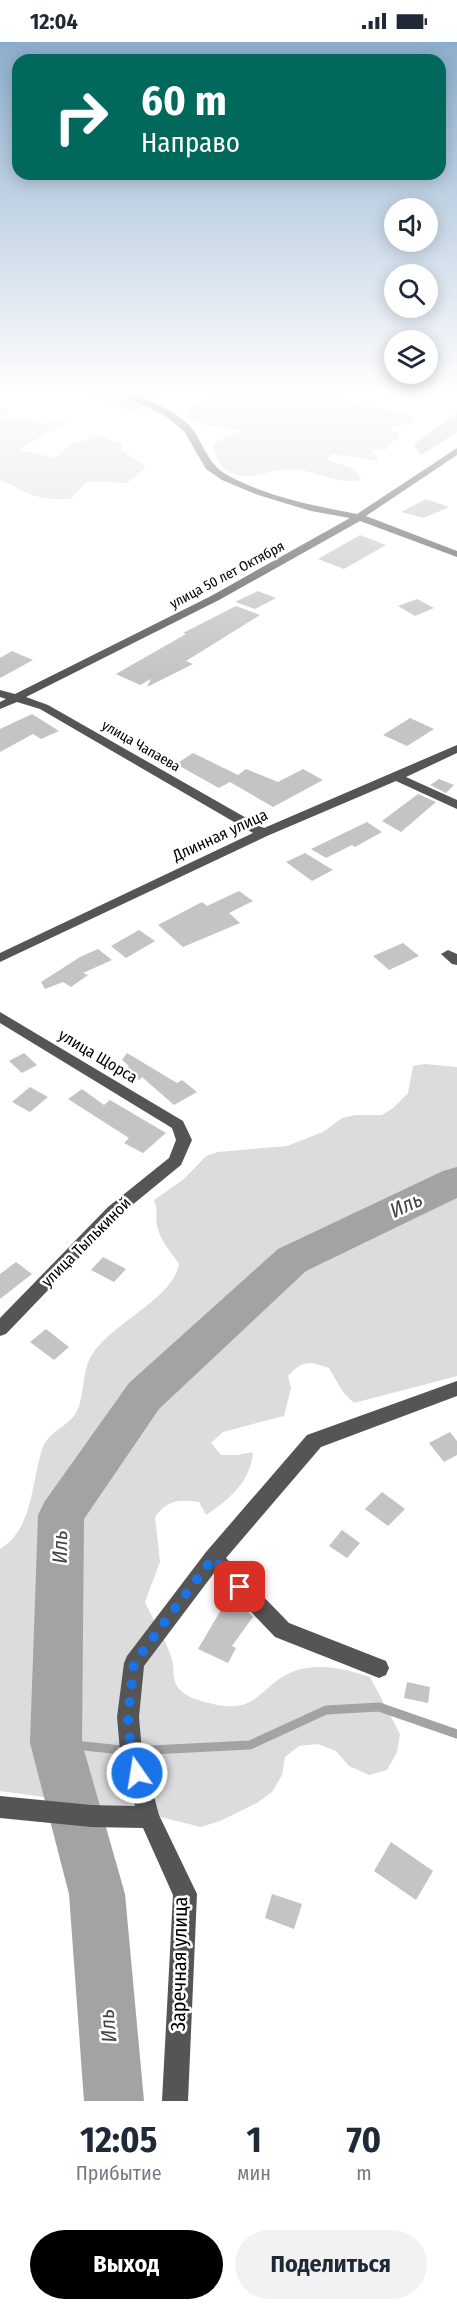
<!DOCTYPE html>
<html lang="ru">
<meta charset="utf-8">
<style>
body{margin:0;font-family:"Fira Sans Condensed",sans-serif;background:#f2f2f3;color:#1f2937;height:100vh;display:flex;flex-direction:column;font-size:22px;white-space:nowrap}
*{box-sizing:border-box;margin:0}
p{font-size:20px;color:#747a83}
.icon{flex:none;width:33px;height:33px;fill:none;stroke:currentColor;stroke-width:2;stroke-linecap:round;stroke-linejoin:round}
.map{position:relative;height:2059px;overflow:hidden}
.details{display:flex;flex-direction:column;background:#fff;flex:1}
.details>*{flex:none}
.guide{position:absolute;left:12px;top:12px;width:434px;height:126px;border-radius:18px;box-shadow:0 3px 15px #0003;background:#00695c;color:#fff;overflow:hidden}
.controls{position:absolute;left:384px;top:156px;display:grid;gap:12px}
.controls a{display:grid;place-items:center;width:54px;height:54px;border-radius:50%;background:#fff;box-shadow:0 3px 15px #0003;font-size:30px}
.pin{position:absolute;display:grid;place-items:center;width:51px;height:51px;color:#fff;margin:-26px;border-radius:12px;box-shadow:0 3px 9px #0006}
.me{position:absolute;width:66px;margin:-33px;rotate:347deg;stroke-linejoin:round;filter:drop-shadow(0 0 4px #0008)}
.turn{display:flex;align-items:center;gap:21px;height:126px;padding:0 30px;font-size:27px}
.turn .icon{width:78px;height:78px;stroke-width:2.5}
.turn b{display:block;font-size:42px;line-height:51px}
.eta{display:flex;justify-content:space-evenly;align-items:center;height:102px;text-align:center}
.eta b{font-size:36px;font-weight:700;line-height:42px}
.primary-button{display:flex;gap:12px;margin-top:auto;padding:12px 30px}
.primary-button a{flex:1;height:69px;border-radius:36px;background:#000;color:#fff;font-size:24px;font-weight:700;line-height:69px;text-align:center}
.primary-button a+a{background:#f2f2f3;color:#1f2937}
.status{display:flex;justify-content:space-between;align-items:center;height:42px;padding:0 30px;background:#fff;direction:ltr}
.status svg{height:16px;fill:currentColor}
.map>svg:first-child{display:block}
.green{fill:#dcdcdc}
.lines{fill:none;stroke-linecap:round;stroke-linejoin:round}
.stream{stroke:#a3a3a3;stroke-width:9}
.river{fill:#a3a3a3;fill-rule:evenodd}
.building{fill:#c4c4c4}
.minor{fill:#555;fill-rule:evenodd}
.route{stroke:#1a73e8;stroke-width:10;stroke-dasharray:0 18}
.labels{text-anchor:middle;dominant-baseline:central;stroke-width:5;stroke-linejoin:round;paint-order:stroke}
.far-street-label{font-size:14px;fill:#000;stroke:#fff}
.street-label{font-size:16px;fill:#000;stroke:#fff}
.near-street-label{font-size:20px;fill:#000;stroke:#fff}
.near-water-label{font-size:21px;font-style:italic;fill:#444;stroke:#fff}
</style>
<div class="status"><b>12:04</b><svg viewBox="0 0 49 12"><path d="M0 12V9h3v3zM5 12V6h3v6zM10 12V3h3v9zM15 12V0h3v12zM26 1h20v11H26zM47 4h2v5h-2z"/></svg></div>
<div class="map">
<svg width="457" height="2059" viewBox="0 0 457 2059">
<rect width="100%" height="100%" fill="#fff"/>
<g class="green">
<path d="M192,346H329L331,352L365,364L406,370L417,380L390,386L397,391L398,397L388,402L386,408L371,407L379,419L332,412L327,417C339,423 356,423 361,438C333,443 313,426 287,427C267,428 253,439 231,431C221,427 216,415 213,405L217,399L240,390C220,380 206,390 185,373L187,367L202,357L201,351Z"/>
<path d="M0,367L9,368V371L1,376L34,377L43,382L56,378L67,381L20,406L24,409L56,416L68,403L87,398L90,392C103,392 110,401 123,400L122,409L144,423L145,426L127,441L87,439L71,457C56,458 41,457 27,451C17,446 11,441 0,439Z"/>
<path d="M425,1022L457,1025V1334L354,1361L343,1350L329,1326C309,1319 302,1318 288,1334L291,1346L284,1374L223,1390L211,1401L221,1413H237L253,1410C251,1439 229,1458 206,1473L199,1460C177,1457 168,1458 155,1475L160,1520L145,1560C153,1578 167,1599 172,1618C175,1630 171,1637 180,1648C187,1655 199,1659 209,1661C261,1675 259,1640 298,1628C322,1621 347,1628 370,1635L400,1692L397,1710L387,1728L369,1733L349,1724L336,1709L318,1702L299,1704L285,1715L282,1733L272,1750L257,1761L220,1779L201,1785L124,1766L0,1749V1507C34,1487 31,1438 43,1405C50,1388 70,1384 77,1369C84,1355 82,1332 90,1316C109,1281 172,1259 179,1222C172,1211 161,1200 158,1187C154,1176 159,1168 154,1158L184,1137L206,1114L218,1110L287,1104L323,1090L342,1076L356,1073H382L393,1066L408,1051L413,1024Z"/>
</g>
<g class="lines">
<polyline class="stream" points="56,1701 131,1709 250,1703 326,1668 379,1665 457,1692"/>
<polygon class="river" points="457,1125 457,1156 306,1229 159,1367 84,1477 82,1701 125,1852 144,2059 84,2059 69,1852 30,1701 38,1473 45,1459 129,1341 278,1207 443,1129"/>
</g>
<g class="building">
<polygon points="76,346 105,346 142,365 134,370"/>
<polygon points="121,346 172,346 153,358"/>
<polygon points="457,370 457,390 421,413 414,403"/>
<polygon points="426,457 449,465 424,476 401,470"/>
<polygon points="360,493 386,503 344,527 318,517"/>
<polygon points="258,549 276,556 255,567 235,560"/>
<polygon points="417,557 434,566 415,574 398,564"/>
<polygon points="236,564 260,573 186,619 193,622 147,645 151,637 140,643 116,632 186,592 183,591"/>
<polygon points="12,609 33,618 0,636 0,616"/>
<polygon points="32,672 59,689 41,697 33,692 0,710 0,687"/>
<polygon points="410,676 434,687 407,704 383,693"/>
<polygon points="193,711 238,733 246,727 278,740 303,727 323,738 273,765 230,740 219,746 176,722"/>
<polygon points="439,737 454,743 446,751 430,743"/>
<polygon points="418,752 436,760 401,790 382,779"/>
<polygon points="367,780 382,790 355,805 352,803 326,816 311,807"/>
<polygon points="305,811 333,828 312,839 286,820"/>
<polygon points="239,849 253,859 229,871 240,881 183,905 158,883 202,860 207,864"/>
<polygon points="139,888 155,899 126,916 111,904"/>
<polygon points="403,901 419,914 389,928 373,914"/>
<polygon points="98,907 112,918 83,931 88,933 71,945 63,940 45,947 41,940 80,915"/>
<polygon points="24,1011 37,1023 22,1031 9,1019"/>
<polygon points="127,1011 177,1041 182,1038 197,1050 174,1063 142,1035 139,1038 124,1029 129,1024 122,1018"/>
<polygon points="30,1045 48,1055 30,1070 12,1060"/>
<polygon points="82,1047 104,1063 110,1058 166,1091 143,1111 124,1101 129,1096 68,1057"/>
<polygon points="103,1215 126,1227 114,1240 91,1228"/>
<polygon points="16,1220 32,1232 0,1257 0,1232"/>
<polygon points="46,1287 69,1305 54,1318 30,1300"/>
<polygon points="450,1390 457,1399 457,1413 444,1420 429,1401"/>
<polygon points="382,1450 405,1467 388,1484 365,1467"/>
<polygon points="342,1488 360,1501 347,1516 329,1504"/>
<polygon points="228,1556 244,1565 253,1575 232,1604 236,1606 228,1621 198,1607"/>
<polygon points="407,1640 430,1645 428,1661 404,1656"/>
<polygon points="391,1800 433,1829 416,1858 374,1829"/>
<polygon points="272,1852 302,1862 294,1887 265,1876"/>
</g>
<g class="lines">
<g class="minor">
<path d="M107,346C128,346 181,370 193,388C205,405 209,424 229,434C268,455 314,464 357,472L457,406V413L366,474L457,509V515L360,479L219,558L26,655L48,663L264,786L457,703V711L406,735L457,758V767L396,739L267,794L0,920V911L253,791L40,667L17,660L0,667V660L6,657L0,655V648L15,652L211,554L350,476L311,469L258,453L222,438L206,427L184,389L164,373Z"/>
<polygon points="448,908 457,912 457,923 452,922 441,912"/>
<polygon points="0,970 183,1079 192,1098 181,1123 120,1173 6,1292 0,1294 0,1276 108,1165 169,1116 176,1098 172,1086 0,981"/>
<polygon points="457,1339 457,1354 321,1405 226,1516 289,1581 386,1619 389,1626 386,1633 379,1636 275,1595 214,1531 144,1624 139,1675 142,1709 159,1773 197,1852 188,2059 162,2059 173,1853 143,1786 91,1785 0,1776 0,1754 91,1763 135,1764 120,1709 117,1675 124,1621 127,1614 206,1510 307,1393"/>
</g>
</g>
<linearGradient id="sky" x2="0" y2="1"><stop stop-color="#8cadcc"/><stop offset="0.55" stop-color="#fff"/><stop offset="1" stop-color="#fff" stop-opacity="0"/></linearGradient>
<rect width="457" height="634" fill="url(#sky)"/>
<g class="lines">
<polyline class="route" points="137,1731 131,1709 128,1675 134,1621 213,1516 240,1545"/>
</g>
<g class="labels">
<g class="far-street-label">
<text transform="translate(227 533) rotate(-28)">улица 50 лет Октября</text>
<text transform="translate(141 704) rotate(30)">улица Чапаева</text>
</g>
<g class="street-label">
<text transform="translate(220 793) rotate(-25)">Длинная улица</text>
<text transform="translate(98 1014) rotate(31)">улица Щорса</text>
<text transform="translate(86 1200) rotate(-45)">улица Тылькиной</text>
</g>
<g class="near-street-label">
<text transform="translate(179 1922) rotate(-89)">Заречная улица</text>
</g>
<g class="near-water-label">
<text transform="translate(406 1163) rotate(-25)">Иль</text>
<text transform="translate(60 1505) rotate(-89)">Иль</text>
<text transform="translate(108 1984) rotate(-95)">Иль</text>
</g>
</g>
</svg>
<div class="controls">
<a><svg class="icon" aria-label="sound" viewBox="0 0 24 24"><path d="M4 9h4l5-4v14l-5-4H4zM17 9q2 3 0 6"/></svg></a>
<a><svg class="icon" aria-label="search" viewBox="0 0 24 24"><circle cx="10" cy="10" r="6"/><path d="M15 15l6 6"/></svg></a>
<a><svg class="icon" aria-label="layers" viewBox="0 0 24 24"><path d="M12 4l9 5-9 5-9-5zM3 14l9 5 9-5"/></svg></a>
</div>
<div class="pin" style="left:240px;top:1545px;background:#d93025"><svg class="icon" aria-label="arrive" viewBox="0 0 24 24"><path d="M6 21V4h12l-3 4 3 4H6"/></svg></div>
<svg class="me" style="left:137px;top:1731px" viewBox="-20 -20 40 40"><circle r="17" fill="#1a73e8" stroke="#fff" stroke-width="3"/><path d="M0-11L8 9 0 5-8 9z" fill="#fff"/></svg>
<div class="guide">
<div class="turn"><svg class="icon" aria-label="right" viewBox="0 0 24 24"><path d="M7 20v-9h11M14 6l5 5-5 5"/></svg><div><b>60 m</b>Направо</div></div>
</div>
</div>
<section class="details">
<div class="eta">
<div><b>12:05</b><p>Прибытие</p></div>
<div><b>1</b><p>мин</p></div>
<div><b>70</b><p>m</p></div>
</div>
<div class="primary-button"><a>Выход</a><a>Поделиться</a></div>
</section>
